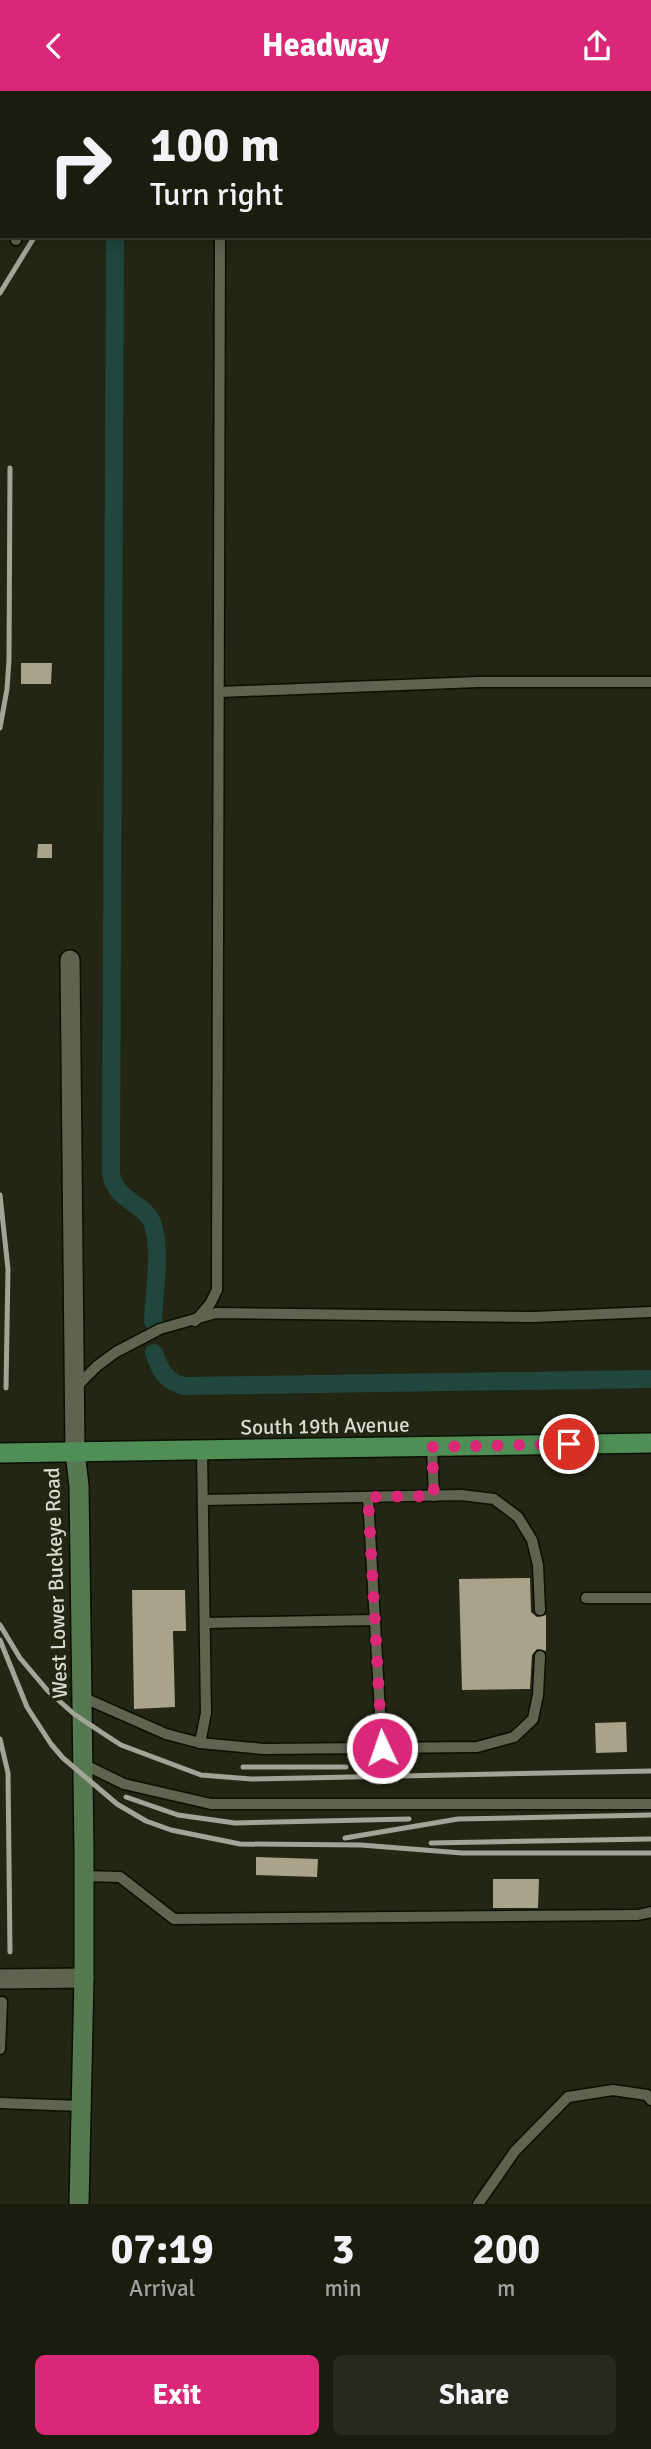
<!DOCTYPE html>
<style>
body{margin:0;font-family:Signika,sans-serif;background:#27291c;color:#f1f3f6;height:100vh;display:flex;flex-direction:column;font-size:26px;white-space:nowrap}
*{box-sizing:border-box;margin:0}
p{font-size:23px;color:#9fa19e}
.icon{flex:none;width:38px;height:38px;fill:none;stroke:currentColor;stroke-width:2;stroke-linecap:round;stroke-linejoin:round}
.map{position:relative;height:2113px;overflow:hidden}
.sheet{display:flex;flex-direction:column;background:#1a1c0e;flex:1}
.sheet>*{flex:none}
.banner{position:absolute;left:0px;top:0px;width:651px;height:147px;box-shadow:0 4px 18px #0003,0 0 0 2px #383a2e;background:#1a1c0e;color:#f1f3f6;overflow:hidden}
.pin{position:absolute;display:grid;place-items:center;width:60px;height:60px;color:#fff;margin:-30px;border:4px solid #fff;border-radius:50%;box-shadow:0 2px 7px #0007}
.me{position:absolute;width:77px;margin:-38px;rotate:357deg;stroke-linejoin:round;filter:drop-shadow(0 0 5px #0008)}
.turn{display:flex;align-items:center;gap:24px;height:147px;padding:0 35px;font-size:32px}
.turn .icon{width:91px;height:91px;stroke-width:2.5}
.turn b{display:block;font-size:49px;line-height:60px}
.eta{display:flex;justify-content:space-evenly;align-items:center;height:119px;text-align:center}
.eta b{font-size:42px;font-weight:700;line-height:49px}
.primary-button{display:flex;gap:14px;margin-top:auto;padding:14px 35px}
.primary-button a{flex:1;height:80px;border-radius:10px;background:#db2777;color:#fff;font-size:28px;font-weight:700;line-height:80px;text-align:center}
.primary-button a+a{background:#27291c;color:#f1f3f6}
header{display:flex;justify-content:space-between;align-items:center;height:91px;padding:0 35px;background:#db2777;color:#fff;font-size:32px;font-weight:700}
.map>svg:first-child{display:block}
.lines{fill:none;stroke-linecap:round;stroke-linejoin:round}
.canal{stroke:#20463d;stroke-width:18}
.building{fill:#aaa28b}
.service-casing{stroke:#0b0f01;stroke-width:13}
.minor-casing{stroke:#0b0f01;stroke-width:22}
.secondary-casing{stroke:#0b0f01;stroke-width:22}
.primary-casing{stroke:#0b0f01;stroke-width:22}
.service{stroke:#5f644f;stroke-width:10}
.minor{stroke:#5f644f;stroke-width:19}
.secondary{stroke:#577951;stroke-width:19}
.primary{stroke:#4f8e54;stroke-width:19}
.rail{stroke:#a1a496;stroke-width:5}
.route{stroke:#db2777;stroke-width:12;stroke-dasharray:0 21.6}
.labels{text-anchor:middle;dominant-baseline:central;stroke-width:7;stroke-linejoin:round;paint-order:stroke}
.street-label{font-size:21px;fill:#d8dbcf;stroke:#222613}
</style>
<header><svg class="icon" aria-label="back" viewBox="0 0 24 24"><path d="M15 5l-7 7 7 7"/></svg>Headway<svg class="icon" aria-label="share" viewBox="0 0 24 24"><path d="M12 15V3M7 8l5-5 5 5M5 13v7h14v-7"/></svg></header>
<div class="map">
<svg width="651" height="2113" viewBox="0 0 651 2113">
<rect width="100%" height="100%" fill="#222613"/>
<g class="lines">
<g class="canal">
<polyline points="116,2 116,0"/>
<path d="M115,145L111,1082C115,1110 142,1110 152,1131C162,1156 154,1203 153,1230"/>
<path d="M154,1262C160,1279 165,1290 184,1295L651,1288"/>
</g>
</g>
<g class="building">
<polygon points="21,572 52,572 51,593 21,593"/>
<polygon points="38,753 52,753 52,767 37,767"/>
<polygon points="530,1487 531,1521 537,1526 546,1524 546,1560 537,1558 532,1564 530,1598 462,1599 459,1488"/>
<polygon points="132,1499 185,1499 186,1540 173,1540 175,1616 134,1618"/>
<polygon points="626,1631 627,1661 596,1662 595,1632"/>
<polygon points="256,1766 318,1768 317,1786 256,1784"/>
<polygon points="493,1788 539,1788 538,1817 493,1817"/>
</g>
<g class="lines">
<g class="service-casing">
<g id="service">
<polyline points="223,2 223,0"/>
<polyline points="0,13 2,19"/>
<polyline points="16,145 16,149"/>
<polyline points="219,601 478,591 651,591"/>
<polyline points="195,1230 210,1213 217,1199 220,145"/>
<polyline points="74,1298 97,1275 116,1261 160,1238 216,1222 533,1226 651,1221"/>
<polyline points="432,1356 434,1405"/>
<polyline points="368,1406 382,1657"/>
<polyline points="203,1409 461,1404 494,1408 518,1426 532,1449 538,1474 540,1519"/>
<polyline points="586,1507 651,1507"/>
<polyline points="206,1532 375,1529"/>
<polyline points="82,1606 166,1643 200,1652 263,1658 477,1656 514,1646 533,1628 538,1604 540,1565"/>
<polyline points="200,1652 206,1622 202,1360"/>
<polyline points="83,1673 124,1693 211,1713 651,1713"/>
<polyline points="84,1785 120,1786 174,1828 638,1824 651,1821"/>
<polyline points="0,1958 2,1911"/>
<polyline points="0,2012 81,2015"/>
<polyline points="478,2113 515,2060 568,2006 613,1999 647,2004 651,2009"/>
</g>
</g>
<g class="minor-casing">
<g id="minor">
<polyline points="70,869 75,1361"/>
<polyline points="0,1888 84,1887"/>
</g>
</g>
<g class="secondary-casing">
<polyline id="secondary" points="75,1361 79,1395 84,1758 84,1887 79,2113"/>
</g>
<g class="primary-casing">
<polyline id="primary" points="0,1362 651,1352"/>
</g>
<use href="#service" class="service"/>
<use href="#minor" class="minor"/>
<use href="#secondary" class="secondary"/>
<use href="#primary" class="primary"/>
<g class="rail">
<polyline points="77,2 77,0"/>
<polyline points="0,202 35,145"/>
<polyline points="0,637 7,598 9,569 10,377"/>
<polyline points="0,1104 8,1178 6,1297"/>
<polyline points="0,1534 20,1567 48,1600 74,1623 104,1643 121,1654 201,1684 251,1688 651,1680"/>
<polyline points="0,1549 27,1616 51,1653 63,1667 117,1713 146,1730 171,1739 240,1753 361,1754 462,1762 651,1762"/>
<polyline points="0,1648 8,1682 10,1861"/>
<polyline points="243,1676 346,1676"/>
<polyline points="126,1706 178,1724 235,1732 409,1728"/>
<polyline points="345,1747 458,1728 651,1724"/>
<polyline points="431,1752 651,1748"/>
</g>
</g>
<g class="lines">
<polyline class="route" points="382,1657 368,1406 434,1405 432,1356 569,1353"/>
</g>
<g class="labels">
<g class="street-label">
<text transform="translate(325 1335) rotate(-1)">South 19th Avenue</text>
<text transform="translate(56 1492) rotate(-92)">West Lower Buckeye Road</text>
</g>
</g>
</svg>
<div class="pin" style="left:569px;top:1353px;background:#d93025"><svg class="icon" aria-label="arrive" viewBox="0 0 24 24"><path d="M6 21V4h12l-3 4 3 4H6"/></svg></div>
<svg class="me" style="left:382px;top:1657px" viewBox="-20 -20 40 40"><circle r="17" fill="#db2777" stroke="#fff" stroke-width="3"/><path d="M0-11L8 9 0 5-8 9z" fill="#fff"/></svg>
<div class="banner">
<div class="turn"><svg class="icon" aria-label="right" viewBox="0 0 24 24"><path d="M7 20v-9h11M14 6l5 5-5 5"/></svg><div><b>100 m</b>Turn right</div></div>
</div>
</div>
<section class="sheet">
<div class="eta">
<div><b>07:19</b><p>Arrival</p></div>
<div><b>3</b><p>min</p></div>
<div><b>200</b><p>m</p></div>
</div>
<div class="primary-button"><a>Exit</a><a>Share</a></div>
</section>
